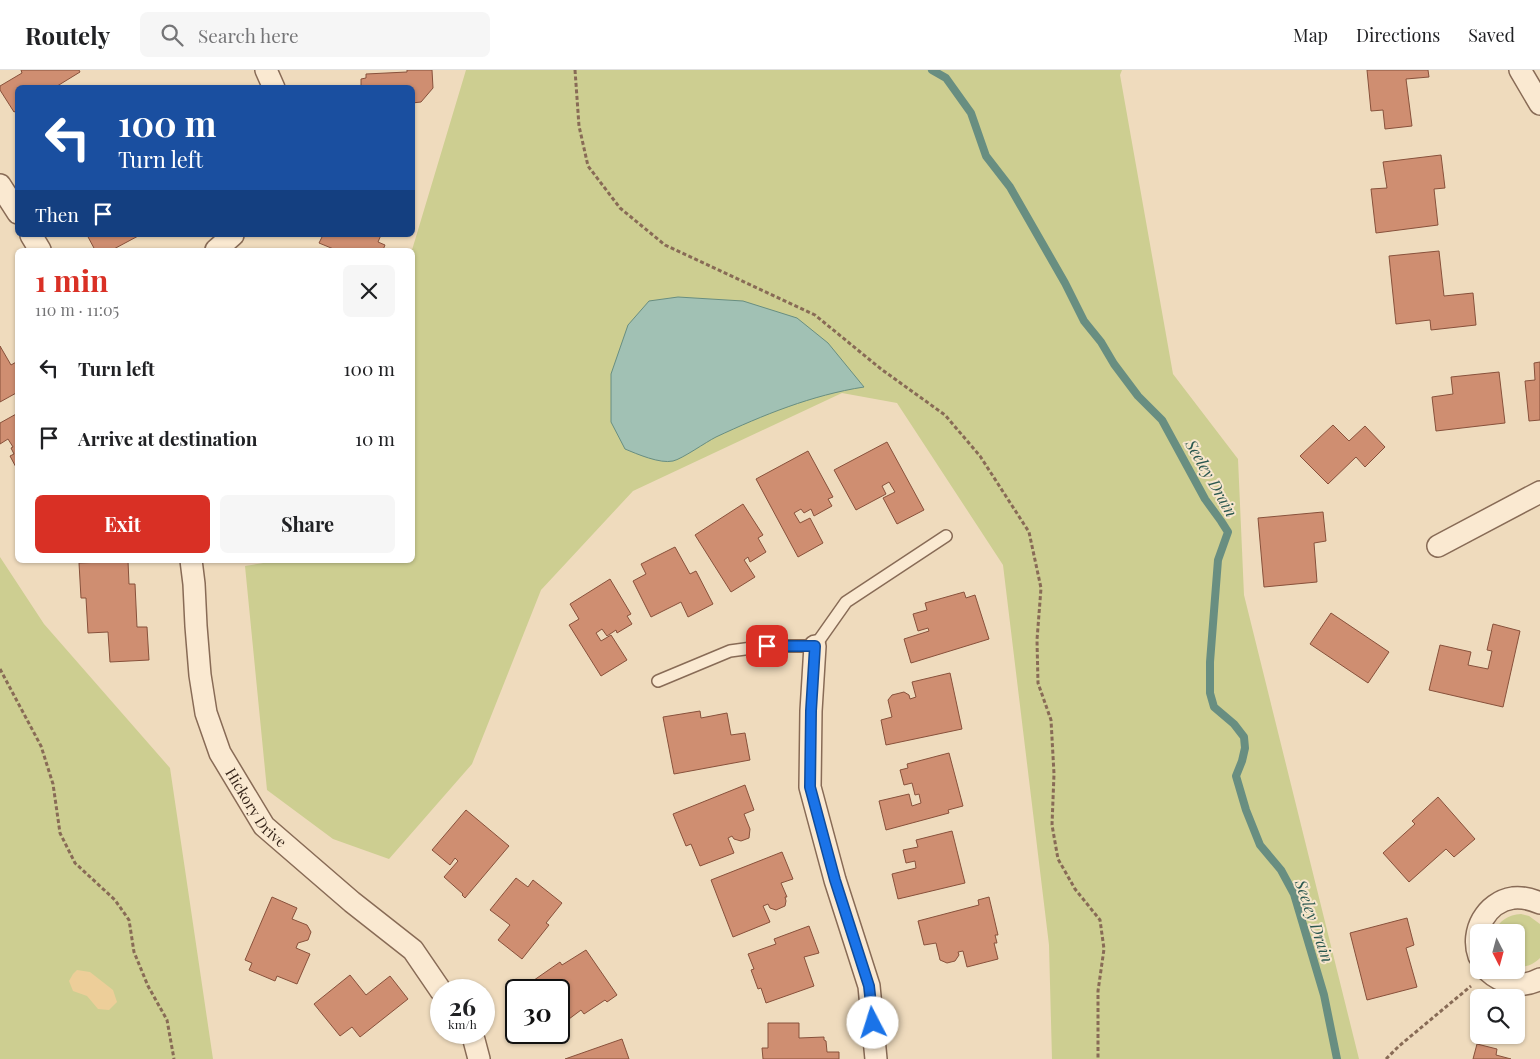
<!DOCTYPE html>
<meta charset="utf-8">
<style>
body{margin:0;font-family:"Playfair Display",serif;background:#f6f6f6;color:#202124;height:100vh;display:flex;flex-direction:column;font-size:19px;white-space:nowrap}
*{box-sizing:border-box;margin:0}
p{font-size:16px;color:#757577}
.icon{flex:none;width:28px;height:28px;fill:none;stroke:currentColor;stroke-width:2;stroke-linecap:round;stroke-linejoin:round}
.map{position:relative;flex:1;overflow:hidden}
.side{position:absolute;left:15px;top:178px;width:400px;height:315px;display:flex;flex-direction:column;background:#fff;border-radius:8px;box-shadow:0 1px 4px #0004}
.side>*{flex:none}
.guide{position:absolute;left:15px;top:15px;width:400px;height:152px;border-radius:8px;box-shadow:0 1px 4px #0004;background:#1a4fa0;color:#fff;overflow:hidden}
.needle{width:32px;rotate:174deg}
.tools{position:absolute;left:1470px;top:854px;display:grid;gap:10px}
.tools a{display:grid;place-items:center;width:55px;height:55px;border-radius:8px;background:#fff;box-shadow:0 1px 4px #0004;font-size:25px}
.speed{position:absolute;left:430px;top:909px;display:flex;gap:10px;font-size:25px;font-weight:700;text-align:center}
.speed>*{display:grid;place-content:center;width:65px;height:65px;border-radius:50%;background:#fff;box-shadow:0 1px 4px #0004;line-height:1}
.speed small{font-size:12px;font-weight:400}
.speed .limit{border:2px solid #111;border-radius:8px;background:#fff;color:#111}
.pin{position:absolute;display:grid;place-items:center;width:42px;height:42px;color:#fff;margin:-21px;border-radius:10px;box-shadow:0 2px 8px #0006}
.me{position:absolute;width:55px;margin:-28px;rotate:355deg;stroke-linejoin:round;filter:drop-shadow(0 0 4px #0008)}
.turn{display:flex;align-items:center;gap:18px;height:105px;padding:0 20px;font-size:22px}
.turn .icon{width:65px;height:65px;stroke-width:2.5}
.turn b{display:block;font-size:35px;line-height:42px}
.then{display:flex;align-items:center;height:48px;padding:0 20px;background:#0003;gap:10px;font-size:19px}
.round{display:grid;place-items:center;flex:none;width:52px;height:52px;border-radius:8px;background:#f6f6f6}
.headline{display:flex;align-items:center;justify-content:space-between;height:85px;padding:0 20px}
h1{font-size:30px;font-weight:700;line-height:38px;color:#d93025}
.primary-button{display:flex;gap:10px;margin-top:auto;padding:10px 20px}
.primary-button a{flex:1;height:58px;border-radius:8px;background:#d93025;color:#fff;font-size:20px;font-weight:700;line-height:58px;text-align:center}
.primary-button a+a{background:#f6f6f6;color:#202124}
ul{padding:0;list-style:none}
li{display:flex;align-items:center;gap:15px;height:70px;padding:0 20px}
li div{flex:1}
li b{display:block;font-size:19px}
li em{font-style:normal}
header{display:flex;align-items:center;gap:30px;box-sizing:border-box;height:70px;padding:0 25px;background:#fff;border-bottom:1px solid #e0e0e0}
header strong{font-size:24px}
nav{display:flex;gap:28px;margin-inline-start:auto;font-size:18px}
.search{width:350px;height:45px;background:#f6f6f6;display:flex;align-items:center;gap:12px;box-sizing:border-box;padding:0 18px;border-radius:8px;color:#757577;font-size:19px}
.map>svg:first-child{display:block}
.green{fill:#cdce91}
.sand{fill:#edce99}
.water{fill:#a1c1b4;stroke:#688e81}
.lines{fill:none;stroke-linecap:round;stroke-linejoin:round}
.stream{stroke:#688e81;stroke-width:8}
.building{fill:#cf8e71;stroke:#88513b}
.lane-casing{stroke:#886b56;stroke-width:14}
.street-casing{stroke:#886b56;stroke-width:24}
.path{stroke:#886b56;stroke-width:3;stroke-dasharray:4 2.5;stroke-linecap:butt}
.lane{stroke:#fae9d1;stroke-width:11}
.street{stroke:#fae9d1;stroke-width:21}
.route-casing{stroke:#114b97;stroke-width:12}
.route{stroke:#1a73e8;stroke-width:9}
.labels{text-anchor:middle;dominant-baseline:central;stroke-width:4;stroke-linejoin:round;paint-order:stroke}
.street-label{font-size:15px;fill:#37261b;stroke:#f7e6cd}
.water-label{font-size:16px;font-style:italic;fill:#2a574f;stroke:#f7e6cd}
</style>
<header>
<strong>Routely</strong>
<div class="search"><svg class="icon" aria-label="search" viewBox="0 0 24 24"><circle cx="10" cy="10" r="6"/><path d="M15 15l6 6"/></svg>Search here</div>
<nav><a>Map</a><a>Directions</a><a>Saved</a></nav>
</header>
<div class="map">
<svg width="1540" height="989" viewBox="0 0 1540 989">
<rect width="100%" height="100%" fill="#efdbbd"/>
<g class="green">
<polygon points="466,0 1122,0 1120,5 1173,304 1238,389 1244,525 1359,989 1052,989 1049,875 1003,495 897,333 842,323 633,421 541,520 472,694 389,789 333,769 267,720 245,496 282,490 412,490 412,180"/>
<polygon points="0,487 44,554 170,698 213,989 0,989"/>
<path d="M1521,844L1529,846L1540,854V888C1533,895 1526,897 1516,897V862H1494C1500,850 1508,845 1521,844Z"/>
</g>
<polygon class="sand" points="77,900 90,902 113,920 117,932 109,940 98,939 87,926 73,921 69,911 73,904"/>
<path class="water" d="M678,227L743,231L797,248L828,273L864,317C812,325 763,345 716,367C706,372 682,389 673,391C660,394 637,384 625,379L611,352V304L628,255L649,231Z"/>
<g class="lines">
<polyline class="stream" points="932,0 946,8 971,43 986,86 1010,117 1065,213 1084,251 1101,272 1114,294 1138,326 1162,350 1205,429 1221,451 1228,462 1218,490 1210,592 1210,623 1214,637 1234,654 1244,667 1245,678 1242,691 1236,706 1246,740 1260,775 1281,800 1294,824 1324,925 1337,989"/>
</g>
<g class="building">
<polygon points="21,0 79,0 80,2 54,18 18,18 18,40 14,42 0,20 0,16 22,3"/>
<polygon points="407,0 432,0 433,18 421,32 412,33 412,18 361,18 361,9 366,8 366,4 407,2"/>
<polygon points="1367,0 1428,0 1429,7 1406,9 1412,56 1385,59 1383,40 1371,41"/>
<polygon points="1441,85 1445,118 1434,119 1438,155 1376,163 1371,119 1387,118 1383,92"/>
<polygon points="87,165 140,165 112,180 95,180"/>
<polygon points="323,165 381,165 378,172 385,175 383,180 336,180 319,173"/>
<polygon points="1439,181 1444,226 1473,223 1476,255 1431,260 1430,250 1396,254 1389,186"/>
<polygon points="0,276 11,295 18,291 18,322 0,332"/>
<polygon points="1540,292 1540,350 1529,351 1525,311 1535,310 1534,293"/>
<polygon points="1499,302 1505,353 1436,361 1432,327 1453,324 1451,307"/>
<polygon points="18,343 18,401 10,386 14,384 11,378 13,377 8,369 0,374 0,353"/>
<polygon points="1333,355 1349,371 1365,356 1385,377 1365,397 1356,387 1328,414 1300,386"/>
<polygon points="887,372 924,440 897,454 883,428 895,422 889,412 882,416 886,424 856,440 834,400"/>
<polygon points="808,381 833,427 828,429 832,436 814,446 811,439 804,443 801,439 794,443 800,453 810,448 823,473 798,487 756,409"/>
<polygon points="743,434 763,465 758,468 766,482 750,492 748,487 744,490 755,507 731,522 695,465"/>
<polygon points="1323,442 1326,471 1314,473 1317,512 1264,517 1258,448"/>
<polygon points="675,477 690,504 696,501 713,534 688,547 681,532 651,547 633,511 646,504 641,494"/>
<polygon points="128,491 129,514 135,514 137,557 147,557 149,590 110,592 108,562 88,563 86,528 81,528 79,493"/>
<polygon points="610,509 631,544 627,546 632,554 617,563 616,560 607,566 602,559 596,563 601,571 611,565 627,590 601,606 569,555 579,549 570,534"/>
<polygon points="964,522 966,528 975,525 989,569 911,593 904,569 929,561 928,558 918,561 913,544 927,540 925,533"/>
<polygon points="1331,543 1389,582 1368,613 1310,574"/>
<polygon points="1493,554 1520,561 1503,637 1429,620 1440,575 1471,582 1468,595 1488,599 1492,581 1487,580"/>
<polygon points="950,603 962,659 886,675 881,650 892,647 888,630 892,625 904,622 909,625 910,629 916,627 912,612"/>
<polygon points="700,641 701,648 727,643 731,665 745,663 750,690 674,704 663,647"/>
<polygon points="949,683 963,736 948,740 949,743 886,760 879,731 909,724 912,736 921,733 919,724 915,725 912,713 904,715 900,700 908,698 907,694"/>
<polygon points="745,715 754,740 744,744 750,759 749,768 741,771 734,769 732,766 728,768 734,783 700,796 691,774 686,776 673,744"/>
<polygon points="1438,727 1475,769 1454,787 1446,779 1409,812 1383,783 1415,754 1412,751"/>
<polygon points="466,740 509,776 465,828 462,825 463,824 444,807 458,791 455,788 450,795 432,780"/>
<polygon points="952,761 965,813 898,829 892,804 916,798 915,791 906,793 903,780 918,777 916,770"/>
<polygon points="782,782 793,809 781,813 787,827 785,827 786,831 785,836 776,840 770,838 768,834 763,836 770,852 733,867 711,810"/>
<polygon points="516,808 528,817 533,810 562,833 546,853 549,855 522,889 498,870 510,855 490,840"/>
<polygon points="272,827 297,838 292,849 307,855 311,862 308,870 298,873 296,878 310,884 297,914 277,906 275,911 249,900 252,893 245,890"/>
<polygon points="989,827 998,865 995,865 997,873 994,873 998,889 967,897 963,881 958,882 959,885 955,891 947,893 940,890 936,873 924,875 918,851 979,835 978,830"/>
<polygon points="1407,848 1414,875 1406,878 1417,917 1367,930 1350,863"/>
<polygon points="809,856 819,883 804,887 814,916 766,933 761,918 758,919 751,900 754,899 748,884 776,874 774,869"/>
<polygon points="586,880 617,925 607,932 605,930 584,944 581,940 569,949 559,934 559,920 530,920 527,915 560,892 562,895"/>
<polygon points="350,905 366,925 390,906 408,929 360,967 352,957 340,966 314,934"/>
<polygon points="768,953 799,953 799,968 824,967 824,970 826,971 827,982 839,982 839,989 763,989 762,978 768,978"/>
<polygon points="622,969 629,989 565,989"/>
<polygon points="1477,974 1497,979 1496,985 1511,989 1473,989"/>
</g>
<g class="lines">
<g class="lane-casing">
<polyline id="lane" points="658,611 730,581 767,576 815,576 846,532 946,466"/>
</g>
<g class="street-casing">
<g id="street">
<polyline points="266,0 274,18"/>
<polyline points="1520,0 1540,34"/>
<polyline points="0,115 18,143"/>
<polyline points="31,165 40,180"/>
<polyline points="216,180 233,165"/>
<polyline points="1438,476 1540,422"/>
<path id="s1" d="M191,490L194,514L196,556L200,605L206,643L220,683L264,756L352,832L413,880L441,921"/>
<polyline points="815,576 811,641 810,717 835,810 869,916 876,989"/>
<path d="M1479,886C1470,862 1486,832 1513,828C1522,827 1531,829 1540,833"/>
<path d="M1487,900C1502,914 1522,919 1540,909"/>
<polyline points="469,962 474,970 479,989"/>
</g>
</g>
<g class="path">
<polyline points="575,0 579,56 588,96 620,138 665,175 815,245 881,299 945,345 980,386 1029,462 1041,518 1037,570 1038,613 1051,650 1054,704 1052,755 1058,789 1075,819 1100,850 1104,879 1098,921 1098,989"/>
<polyline points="0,599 41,676 53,714 60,763 75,793 115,830 129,850 134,882 148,916 167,950 174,989"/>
<polyline points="1386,989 1399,976 1471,916"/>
</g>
<use href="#lane" class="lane"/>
<use href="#street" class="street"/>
</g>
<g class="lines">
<g class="route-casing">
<polyline id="route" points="767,576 815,576 811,641 810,717 835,810 869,916 873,953"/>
</g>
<use href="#route" class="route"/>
</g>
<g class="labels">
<g class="street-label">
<text stroke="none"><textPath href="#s1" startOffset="262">Hickory Drive</textPath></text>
</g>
<g class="water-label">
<text transform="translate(1212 408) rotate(60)">Seeley Drain</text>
<text transform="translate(1315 851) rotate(71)">Seeley Drain</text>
</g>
</g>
</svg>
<div class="tools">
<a><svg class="needle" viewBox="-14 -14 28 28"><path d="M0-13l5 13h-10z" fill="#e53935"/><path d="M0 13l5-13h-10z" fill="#757577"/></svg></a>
<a><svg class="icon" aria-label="search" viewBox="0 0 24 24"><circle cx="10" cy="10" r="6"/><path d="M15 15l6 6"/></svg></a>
</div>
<div class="speed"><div>26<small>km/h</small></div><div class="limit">30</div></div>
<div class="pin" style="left:767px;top:576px;background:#d93025"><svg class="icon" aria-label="arrive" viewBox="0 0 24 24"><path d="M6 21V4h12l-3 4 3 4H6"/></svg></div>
<svg class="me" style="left:873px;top:953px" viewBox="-20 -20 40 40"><circle r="19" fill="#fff"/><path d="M0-13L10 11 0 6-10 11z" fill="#1a73e8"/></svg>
<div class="guide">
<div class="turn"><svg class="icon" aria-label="left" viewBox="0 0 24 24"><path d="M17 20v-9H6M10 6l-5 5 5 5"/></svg><div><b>100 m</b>Turn left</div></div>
<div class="then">Then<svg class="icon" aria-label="arrive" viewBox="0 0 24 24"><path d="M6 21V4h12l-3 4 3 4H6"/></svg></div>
</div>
<section class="side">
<div class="headline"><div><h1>1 min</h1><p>110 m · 11:05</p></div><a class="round"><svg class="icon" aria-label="close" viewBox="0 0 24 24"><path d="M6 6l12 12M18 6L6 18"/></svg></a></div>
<ul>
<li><svg class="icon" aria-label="left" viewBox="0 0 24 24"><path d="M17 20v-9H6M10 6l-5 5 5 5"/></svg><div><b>Turn left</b></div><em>100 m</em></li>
<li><svg class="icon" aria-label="arrive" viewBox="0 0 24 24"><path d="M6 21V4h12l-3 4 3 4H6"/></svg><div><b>Arrive at destination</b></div><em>10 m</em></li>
</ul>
<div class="primary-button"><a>Exit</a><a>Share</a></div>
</section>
</div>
